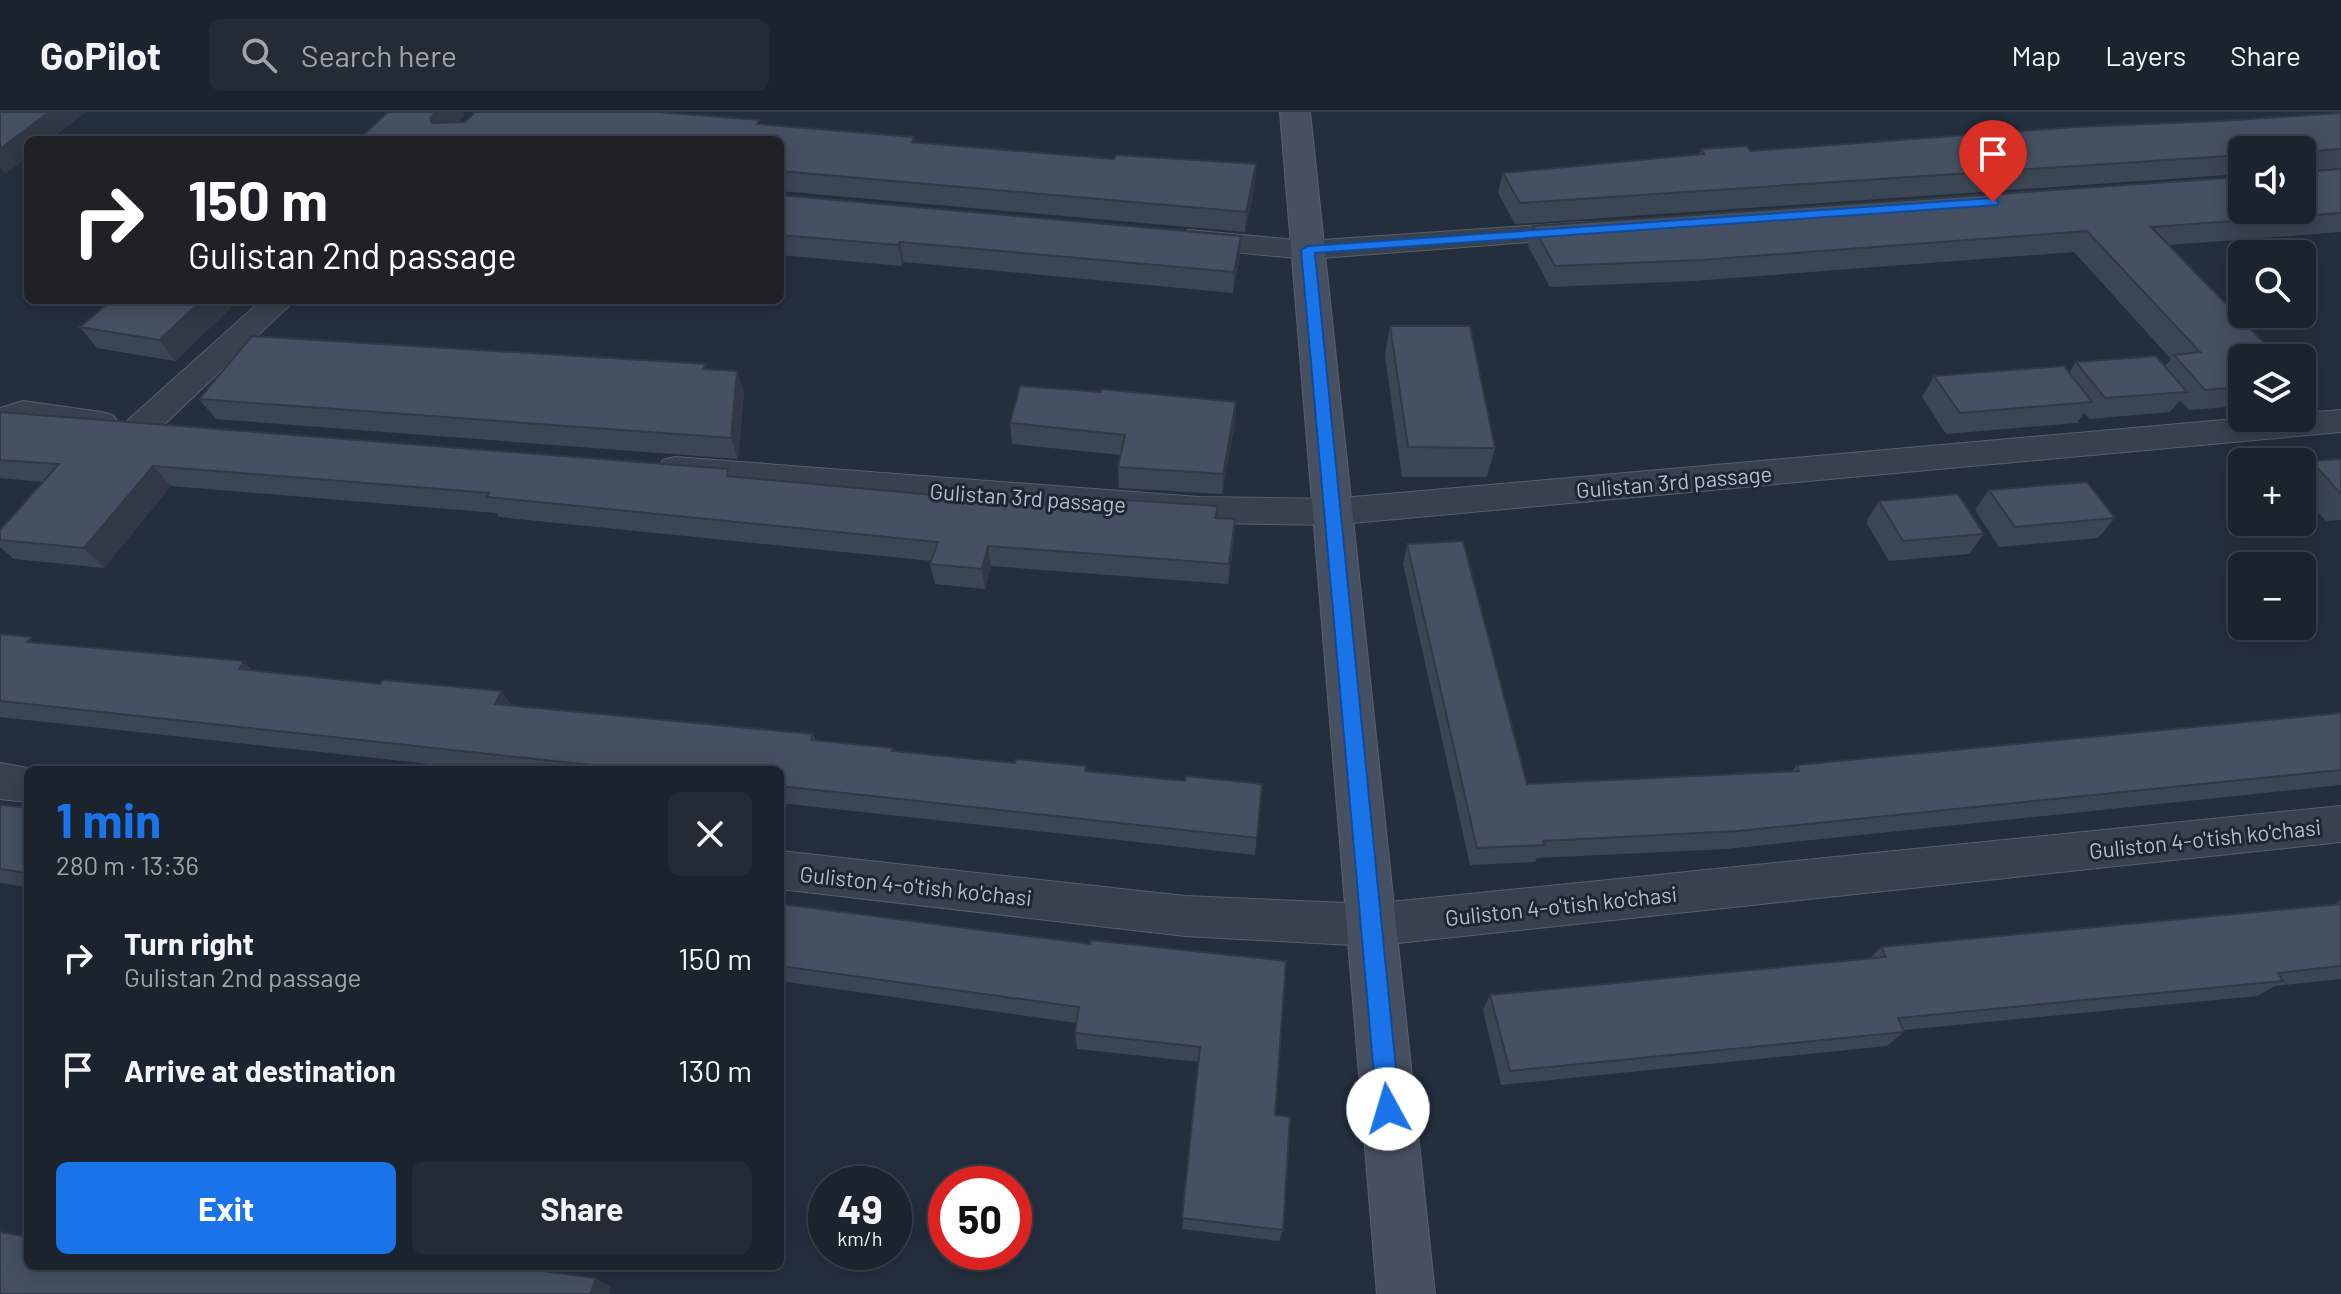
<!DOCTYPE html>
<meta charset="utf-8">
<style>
body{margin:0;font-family:Barlow,sans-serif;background:#242b36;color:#f1f3f6;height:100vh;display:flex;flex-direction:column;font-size:30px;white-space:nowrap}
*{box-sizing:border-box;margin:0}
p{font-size:26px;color:#a0a4aa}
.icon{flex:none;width:44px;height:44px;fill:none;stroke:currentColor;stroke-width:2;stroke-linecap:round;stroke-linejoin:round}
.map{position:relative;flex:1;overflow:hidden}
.panel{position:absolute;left:24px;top:654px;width:760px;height:504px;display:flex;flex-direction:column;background:#1b232e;border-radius:12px;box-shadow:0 4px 20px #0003,0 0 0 2px #39404a}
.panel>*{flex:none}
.banner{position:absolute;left:24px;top:24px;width:760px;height:168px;border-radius:12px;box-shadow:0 4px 20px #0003,0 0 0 2px #39404a;background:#202124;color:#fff;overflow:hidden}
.fabs{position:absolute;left:2228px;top:24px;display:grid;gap:16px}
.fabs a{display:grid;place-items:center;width:88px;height:88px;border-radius:12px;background:#1b232e;box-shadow:0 4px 20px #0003,0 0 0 2px #39404a;font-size:40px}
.speed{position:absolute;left:808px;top:1054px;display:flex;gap:16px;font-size:40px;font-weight:700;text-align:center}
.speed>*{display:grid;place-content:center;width:104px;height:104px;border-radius:50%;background:#1b232e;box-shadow:0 4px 20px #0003,0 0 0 2px #39404a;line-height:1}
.speed small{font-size:20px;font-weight:400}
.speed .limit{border:12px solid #d22;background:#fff;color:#111}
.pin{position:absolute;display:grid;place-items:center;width:68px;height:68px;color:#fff;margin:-82px -34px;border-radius:50% 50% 50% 0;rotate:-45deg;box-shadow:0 0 8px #0007}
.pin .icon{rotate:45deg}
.me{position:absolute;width:88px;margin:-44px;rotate:354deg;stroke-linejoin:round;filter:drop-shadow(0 0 6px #0008)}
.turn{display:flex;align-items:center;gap:28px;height:168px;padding:0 32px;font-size:36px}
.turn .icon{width:104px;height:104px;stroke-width:2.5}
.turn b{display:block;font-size:56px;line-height:68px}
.round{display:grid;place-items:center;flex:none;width:84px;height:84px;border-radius:12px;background:#242b36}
.overview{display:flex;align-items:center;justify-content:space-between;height:136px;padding:0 32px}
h1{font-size:48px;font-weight:700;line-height:60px;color:#1a73e8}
.cta{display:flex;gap:16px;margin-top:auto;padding:16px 32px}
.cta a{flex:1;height:92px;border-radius:12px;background:#1a73e8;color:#fff;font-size:32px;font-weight:700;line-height:92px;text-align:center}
.cta a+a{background:#242b36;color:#f1f3f6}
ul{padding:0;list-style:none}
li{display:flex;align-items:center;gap:24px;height:112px;padding:0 32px}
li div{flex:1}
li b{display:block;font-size:30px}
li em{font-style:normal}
header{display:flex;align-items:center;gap:48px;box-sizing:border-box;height:112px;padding:0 40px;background:#1b232e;border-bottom:2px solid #39404a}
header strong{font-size:38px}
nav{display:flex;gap:44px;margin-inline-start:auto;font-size:28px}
.search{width:560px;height:72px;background:#242b36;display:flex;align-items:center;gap:20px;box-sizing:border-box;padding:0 28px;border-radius:12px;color:#a0a4aa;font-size:30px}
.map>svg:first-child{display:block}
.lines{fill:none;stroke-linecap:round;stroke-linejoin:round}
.street-casing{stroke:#565f6c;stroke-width:2}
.secondary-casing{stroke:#565f6c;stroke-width:2}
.street{fill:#38414e;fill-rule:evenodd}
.secondary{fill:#465061;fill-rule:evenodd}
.wall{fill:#3b4654}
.shaded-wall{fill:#303945}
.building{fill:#455162;stroke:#303945;stroke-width:2}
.route{fill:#1a73e8;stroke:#114b97;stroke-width:2}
.labels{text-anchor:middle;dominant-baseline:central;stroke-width:6;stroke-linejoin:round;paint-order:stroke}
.street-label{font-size:22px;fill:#b4bcc9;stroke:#1d2633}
</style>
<header>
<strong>GoPilot</strong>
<div class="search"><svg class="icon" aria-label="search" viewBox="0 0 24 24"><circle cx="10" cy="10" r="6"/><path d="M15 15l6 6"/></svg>Search here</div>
<nav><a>Map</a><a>Layers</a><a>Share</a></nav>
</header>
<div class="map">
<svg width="2341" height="1182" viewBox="0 0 2341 1182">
<rect width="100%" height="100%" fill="#242f3e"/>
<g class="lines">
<g class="street-casing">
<g id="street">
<polygon points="1584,110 1594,113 1599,119 1594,125 1308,147 1189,136 1179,133 1174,127 1179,121 1189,118 1308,129"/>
<polygon points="262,188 295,188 152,324 140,328 128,324 123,316 128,308"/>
<polygon points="23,289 101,300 113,303 118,311 113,319 101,322 25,312 0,319 0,296"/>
<polygon points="2341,298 2341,320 1331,413 1199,411 675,369 663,366 658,357 663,348 675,345 1199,385 1331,387 2246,306 2302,306 2302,301"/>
<polygon points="0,651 39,658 28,658 28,690 0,687"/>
<polygon points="2341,694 2341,730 1370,834 1185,824 780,777 780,739 1185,784 1370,792"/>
</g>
</g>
<g class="secondary-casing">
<polygon id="secondary" points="1280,0 1310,0 1435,1182 1377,1182"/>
</g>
<use href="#street" class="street"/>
<use href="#secondary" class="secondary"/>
</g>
<g class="wall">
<polygon points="388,0 462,0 464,4 457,10 761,12 914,25 915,30 1255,73 1245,120 780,79 780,28 358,28"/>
<polygon points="2341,1 2341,56 2316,58 2316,59 2341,57 2341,120 2169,133 2242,246 2242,294 2189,298 2180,288 2170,300 2090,307 2084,301 2077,311 1946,322 1922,285 1934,264 2069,261 2076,250 2165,254 2171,247 2074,140 1693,169 1550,175 1528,134 1533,114 2242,98 2302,38 2242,38 2242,62 1515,112 1498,81 1503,61 1699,43 1701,37 1750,39"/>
<polygon points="780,83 1240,144 1233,181 904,150 902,154 780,143"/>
<polygon points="112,188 239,188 175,249 97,236 80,215"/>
<polygon points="1390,214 1495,336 1487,365 1402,365 1385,243"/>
<polygon points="707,257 744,280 738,347 216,307 199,287"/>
<polygon points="1236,290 1235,310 1222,382 1119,376 1118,355 1121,343 1012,332 1010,311"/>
<polygon points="0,300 728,357 731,365 1109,399 1235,407 1234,428 1228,472 991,454 985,477 935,472 930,452 932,449 499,405 497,401 171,374 104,456 14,447 0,435 0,418 44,370 0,366"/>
<polygon points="2341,347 2341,408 2326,409 2302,382 2302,359 2311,349"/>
<polygon points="1989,378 2115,406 2098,426 1999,435 1975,398"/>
<polygon points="1879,389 1984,422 1969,442 1889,449 1866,410"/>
<polygon points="1407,432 1527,672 1792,659 1797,653 2341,601 2341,673 1726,737 1537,746 1535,750 1470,753 1403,452"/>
<polygon points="0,522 37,531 512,594 813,622 815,628 893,636 893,639 1015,651 1086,654 1086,659 1185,669 1262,672 1255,743 780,691 780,658 484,658 0,605"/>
<polygon points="0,693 28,696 28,775 0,771"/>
<polygon points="2341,788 2341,867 2275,874 2257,884 1904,918 1904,920 1887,934 1501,973 1483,898 1490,883 1870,846 1881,835 2335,792"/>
<polygon points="780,792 1090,832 1275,1003 1283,1118 1279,1129 1182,1117 1199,950 1077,937 1075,921 1076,911 780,869"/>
</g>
<g class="shaded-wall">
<polygon points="49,0 86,0 50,28 28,28 28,45 5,62 0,55 0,37"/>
<polygon points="436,0 462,0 464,4 440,26 430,6"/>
<polygon points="1256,52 1255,73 1245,120 1246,100"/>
<polygon points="1241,124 1240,144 1233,181 1234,160"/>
<polygon points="900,130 904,150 902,154 898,133"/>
<polygon points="202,188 239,188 175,249 159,228"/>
<polygon points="737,259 744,280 738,347 731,326"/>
<polygon points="1236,290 1235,310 1222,382 1223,362"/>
<polygon points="153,354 171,374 104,456 84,436"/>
<polygon points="1235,407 1234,428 1228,472 1229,452"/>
<polygon points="988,434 991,454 985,477 982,457"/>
<polygon points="244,549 262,569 239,557"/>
<polygon points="502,579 515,598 495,592"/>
<polygon points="596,1166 611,1175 609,1182 590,1182"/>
</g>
<g class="building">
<polygon points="0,0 49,0 0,37"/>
<polygon points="388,0 436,0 430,6 432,11 465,10 475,0 657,0 760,8 757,12 914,25 912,30 1114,47 1116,43 1256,52 1246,100 780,59 780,28 358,28"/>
<polygon points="2341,1 2341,37 2315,39 2316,59 2341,57 2341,101 2151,115 2279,246 2242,246 2242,275 2205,278 2174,243 2200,240 2087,119 1701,148 1555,154 1533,114 2242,65 2242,98 2302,98 2302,38 2242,38 2242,43 1520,91 1503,61 1704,42 1701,37 1747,34 1750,39 2075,15 2221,9"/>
<polygon points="780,83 1241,124 1234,160 900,130 898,133 780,123"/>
<polygon points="112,188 202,188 159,228 80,215"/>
<polygon points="1390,214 1470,214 1495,336 1408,335"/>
<polygon points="252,224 706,252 703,257 737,259 731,326 199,287"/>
<polygon points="2156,244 2187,280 2105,286 2076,250"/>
<polygon points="2064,254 2092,290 1960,301 1934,264"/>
<polygon points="1020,274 1101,280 1101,277 1236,290 1223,362 1118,355 1125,323 1010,311"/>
<polygon points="0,300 728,357 727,364 1109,399 1112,387 1218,394 1215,406 1235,407 1229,452 988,434 982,457 930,452 938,430 487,385 489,381 153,354 84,436 0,428 0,418 59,352 0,348"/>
<polygon points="2341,347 2341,382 2311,349"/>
<polygon points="2087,370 2115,406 2015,415 1989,378"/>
<polygon points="1958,382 1984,422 1903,429 1879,389"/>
<polygon points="1463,429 1527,672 1799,659 1797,653 2341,601 2341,658 1738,719 1543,729 1544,733 1477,736 1407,432"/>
<polygon points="0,522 31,525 27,530 244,549 239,557 380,572 383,568 502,579 495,592 813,622 811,628 893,636 892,639 1015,651 1016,647 1086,654 1085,659 1185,669 1186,664 1262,672 1257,726 780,674 780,658 637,658 0,589"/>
<polygon points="0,693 28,696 28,761 0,757"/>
<polygon points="780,792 1090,832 1091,828 1286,849 1275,1003 1290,1005 1283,1118 1182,1106 1200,935 1075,921 1079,895 780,854"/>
<polygon points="2341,792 2341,854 2278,861 2283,869 1898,906 1904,920 1510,959 1490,883 1886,845 1881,835"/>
<polygon points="0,1120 28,1125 28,1154 506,1154 596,1166 590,1182 0,1182"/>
</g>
<polygon class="route" points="1993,86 1999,90 1997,93 1315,141 1400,997 1396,1005 1388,1009 1380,1005 1377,997 1301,138 1308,134"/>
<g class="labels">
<g class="street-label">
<text transform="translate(1674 369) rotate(-5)">Gulistan 3rd passage</text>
<text transform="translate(1028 385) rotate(4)">Gulistan 3rd passage</text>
<text transform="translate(2205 726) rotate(-6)">Guliston 4-o'tish ko'chasi</text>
<text transform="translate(916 773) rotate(6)">Guliston 4-o'tish ko'chasi</text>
<text transform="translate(1561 793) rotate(-6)">Guliston 4-o'tish ko'chasi</text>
</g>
</g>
</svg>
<div class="fabs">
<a><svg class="icon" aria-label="sound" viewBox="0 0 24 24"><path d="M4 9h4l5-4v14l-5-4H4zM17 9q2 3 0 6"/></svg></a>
<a><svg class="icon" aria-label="search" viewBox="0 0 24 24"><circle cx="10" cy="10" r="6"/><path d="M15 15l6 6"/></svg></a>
<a><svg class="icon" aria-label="layers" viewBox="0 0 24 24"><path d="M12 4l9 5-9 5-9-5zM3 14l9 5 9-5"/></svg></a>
<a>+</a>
<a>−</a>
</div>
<div class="speed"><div>49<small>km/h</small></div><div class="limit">50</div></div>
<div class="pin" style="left:1993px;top:90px;background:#d93025"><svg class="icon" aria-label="arrive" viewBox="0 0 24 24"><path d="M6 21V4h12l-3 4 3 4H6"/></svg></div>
<svg class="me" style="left:1388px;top:997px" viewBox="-20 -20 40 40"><circle r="19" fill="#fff"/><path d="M0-13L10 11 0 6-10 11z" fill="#1a73e8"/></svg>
<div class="banner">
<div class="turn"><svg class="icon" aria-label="right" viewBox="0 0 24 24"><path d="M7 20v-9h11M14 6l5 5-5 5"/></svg><div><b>150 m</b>Gulistan 2nd passage</div></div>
</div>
<section class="panel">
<div class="overview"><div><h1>1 min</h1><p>280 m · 13:36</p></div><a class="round"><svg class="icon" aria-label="close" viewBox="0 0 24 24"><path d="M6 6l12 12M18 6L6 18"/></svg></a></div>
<ul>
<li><svg class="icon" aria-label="right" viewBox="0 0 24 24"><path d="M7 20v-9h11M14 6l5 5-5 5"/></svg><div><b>Turn right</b><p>Gulistan 2nd passage</p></div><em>150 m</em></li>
<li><svg class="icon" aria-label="arrive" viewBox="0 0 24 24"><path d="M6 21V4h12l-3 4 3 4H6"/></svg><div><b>Arrive at destination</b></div><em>130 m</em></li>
</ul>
<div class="cta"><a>Exit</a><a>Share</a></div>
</section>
</div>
